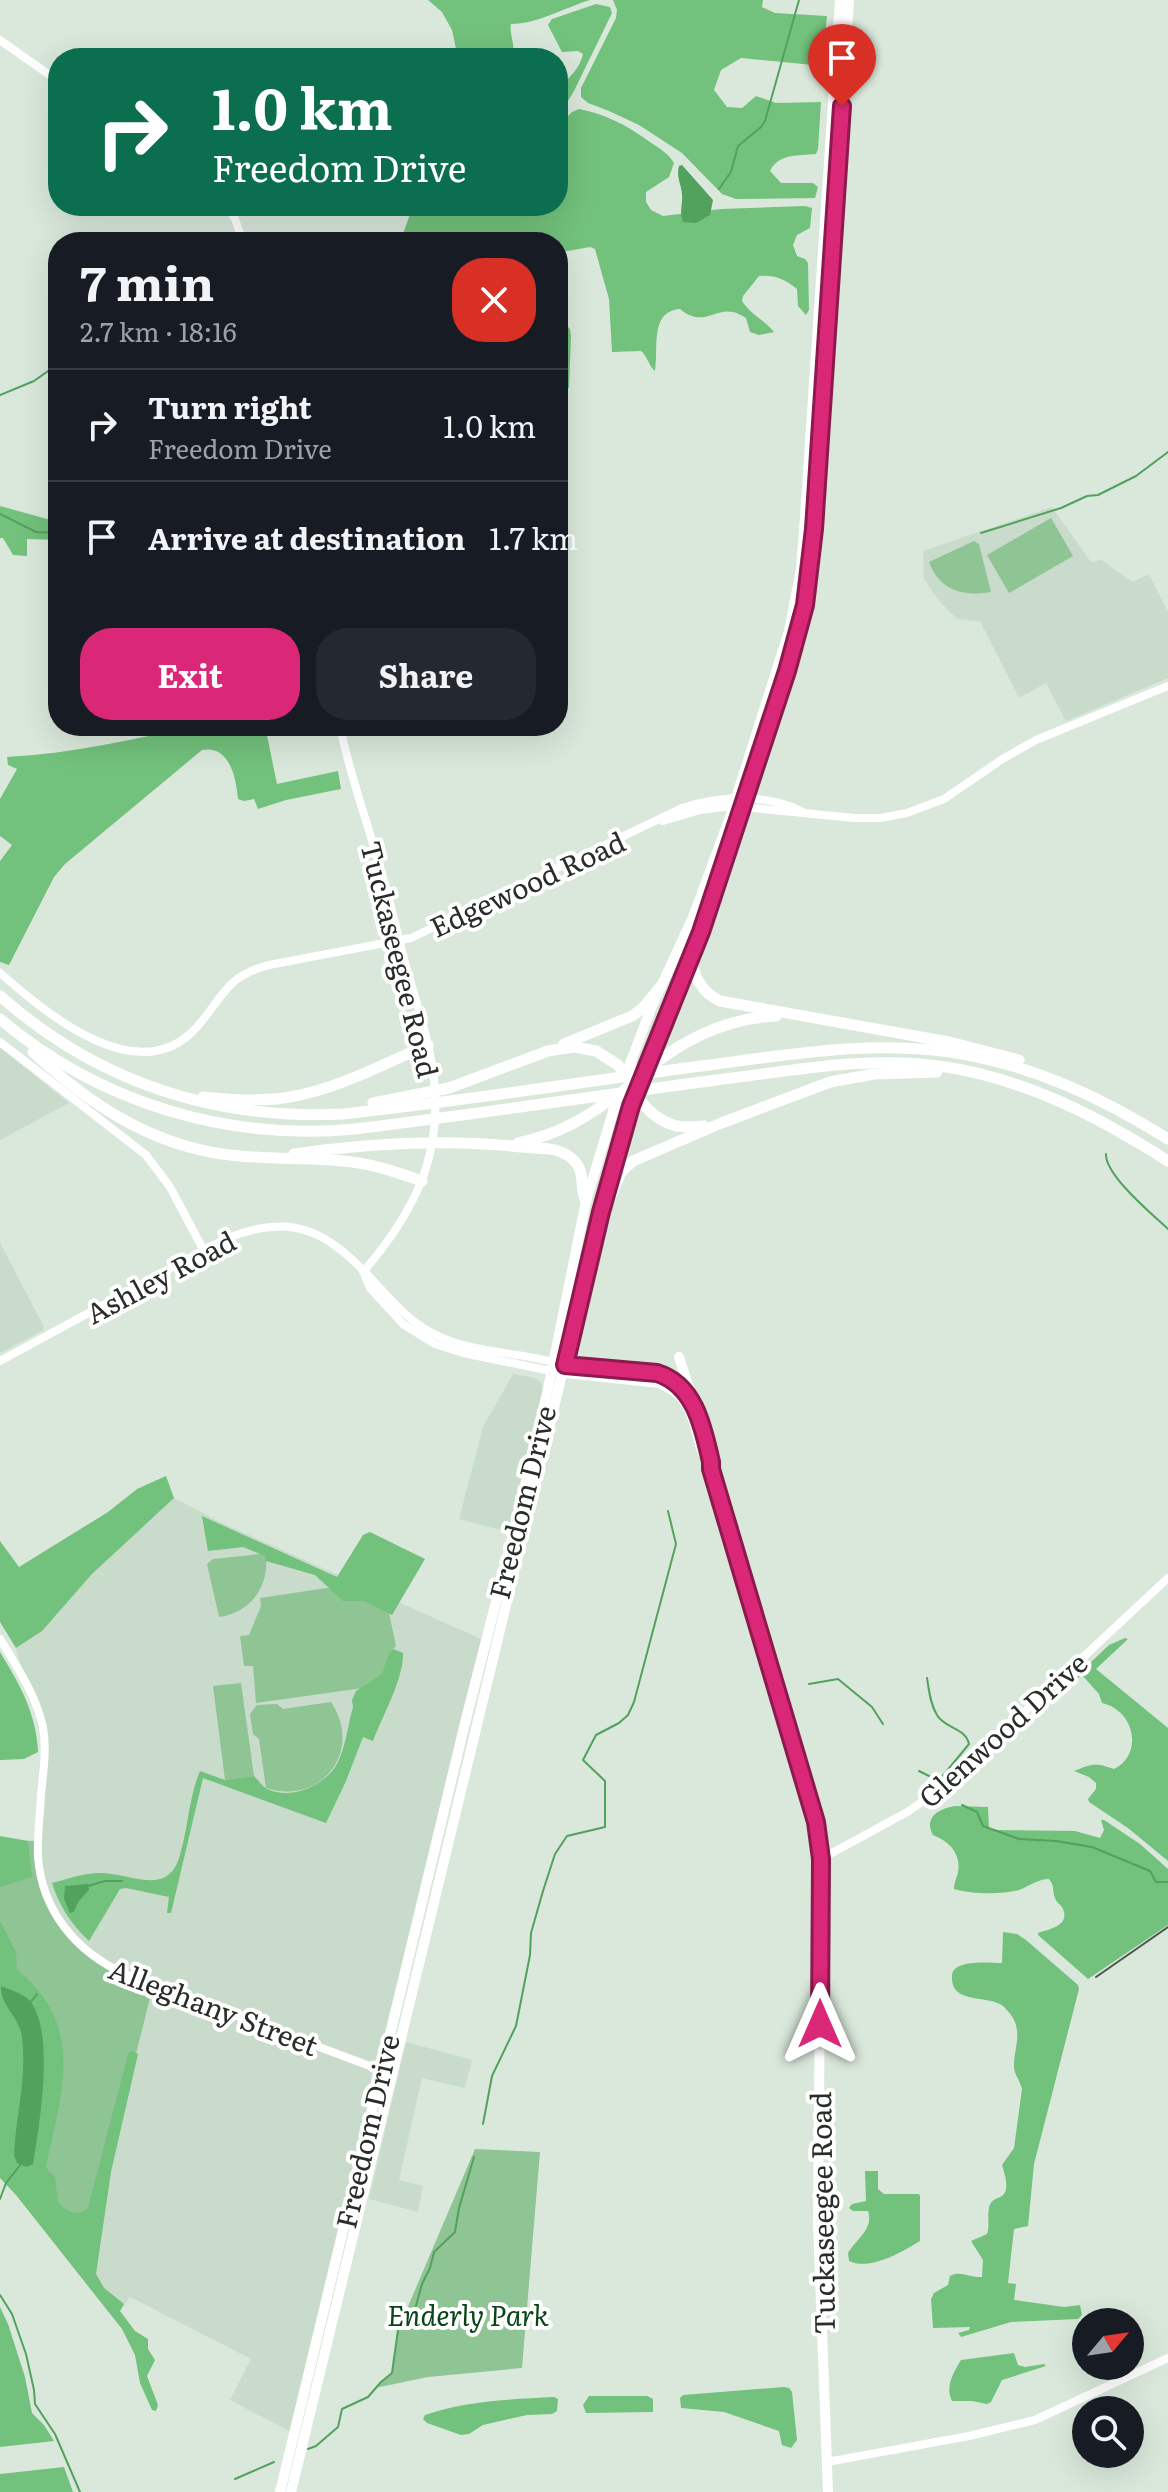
<!DOCTYPE html>
<meta charset="utf-8">
<style>
body{margin:0;font-family:Literata,serif;background:#242831;color:#f1f3f6;height:100vh;display:flex;flex-direction:column;font-size:30px;white-space:nowrap}
*{box-sizing:border-box;margin:0}
p{font-size:26px;color:#9ea1a6}
.icon{flex:none;width:44px;height:44px;fill:none;stroke:currentColor;stroke-width:2;stroke-linecap:round;stroke-linejoin:round}
.map{position:relative;flex:1;overflow:hidden}
.details{position:absolute;left:48px;top:232px;width:520px;height:504px;display:flex;flex-direction:column;background:#171b24;border-radius:32px;box-shadow:0 8px 32px #0002}
.details>*{flex:none}
.guide{position:absolute;left:48px;top:48px;width:520px;height:168px;border-radius:32px;box-shadow:0 8px 32px #0002;background:#0b6e4f;color:#fff;overflow:hidden}
.needle{width:52px;rotate:61deg}
.tools{position:absolute;left:1072px;top:2308px;display:grid;gap:16px}
.tools a{display:grid;place-items:center;width:72px;height:72px;border-radius:50%;background:#171b24;box-shadow:0 8px 32px #0002;font-size:40px}
.pin{position:absolute;display:grid;place-items:center;width:68px;height:68px;color:#fff;margin:-82px -34px;border-radius:50% 50% 50% 0;rotate:-45deg;box-shadow:0 0 8px #0007}
.pin .icon{rotate:45deg}
.me{position:absolute;width:88px;margin:-44px;rotate:0deg;stroke-linejoin:round;filter:drop-shadow(0 0 6px #0008)}
.turn{display:flex;align-items:center;gap:28px;height:168px;padding:0 32px;font-size:36px}
.turn .icon{width:104px;height:104px;stroke-width:2.5}
.turn b{display:block;font-size:56px;line-height:68px}
.round{display:grid;place-items:center;flex:none;width:84px;height:84px;border-radius:32px;background:#242831}
.overview{display:flex;align-items:center;justify-content:space-between;height:136px;padding:0 32px}
h1{font-size:48px;font-weight:700;line-height:60px}
.action{display:flex;gap:16px;margin-top:auto;padding:16px 32px}
.action a{flex:1;height:92px;border-radius:32px;background:#db2777;color:#fff;font-size:32px;font-weight:700;line-height:92px;text-align:center}
.action a+a{background:#242831;color:#f1f3f6}
ul{padding:0;list-style:none}
li{display:flex;align-items:center;gap:24px;height:112px;padding:0 32px;border-top:2px solid #363941}
li div{flex:1}
li b{display:block;font-size:30px}
li em{font-style:normal}
.map>svg:first-child{display:block}
.built{fill:#c9dbca}
.green{fill:#8fc494}
.forest{fill:#72c17c}
.water{fill:#52a15d}
.lines{fill:none;stroke-linecap:round;stroke-linejoin:round}
.stream{stroke:#52a15d;stroke-width:2}
.minor{stroke:#fff;stroke-width:8}
.major{stroke:#fff;stroke-width:10}
.highway{stroke:#fff;stroke-width:11}
.rail{stroke:#4e554e;stroke-width:2}
.route-casing{stroke:#8e194d;stroke-width:20}
.route{stroke:#db2777;stroke-width:14}
.labels{text-anchor:middle;dominant-baseline:central;stroke-width:8;stroke-linejoin:round;paint-order:stroke}
.street-label{font-size:28px;fill:#282d28;stroke:#fff}
.park-label{font-size:28px;font-style:italic;fill:#0a4518;stroke:#fff}
</style>
<div class="map">
<svg width="1168" height="2492" viewBox="0 0 1168 2492">
<rect width="100%" height="100%" fill="#dae8db"/>
<g class="built">
<polygon points="1052,507 1091,562 1102,560 1132,582 1149,574 1168,612 1168,678 1066,721 1046,683 1019,698 980,621 957,619 939,601 924,579 923,551"/>
<polygon points="0,1048 69,1103 0,1140"/>
<polygon points="0,1243 44,1327 42,1331 0,1353"/>
<polygon points="513,1374 535,1378 541,1382 543,1390 508,1532 459,1519 483,1427"/>
<polygon points="174,1498 222,1523 481,1639 376,2068 153,1983 97,1958 59,1920 41,1873 44,1736 23,1675 16,1648 42,1631 92,1574"/>
<polygon points="153,1986 376,2070 363,2124 351,2191 291,2432 230,2400 251,2359 130,2297 118,2314 82,2271"/>
<polygon points="406,2042 472,2060 465,2088 422,2078 399,2180 423,2186 418,2212 369,2199"/>
</g>
<g class="green">
<polygon points="1051,518 1073,556 1009,593 987,555"/>
<path d="M974,541L979,544L991,592C963,597 939,590 929,562Z"/>
<path d="M260,1554L266,1556C269,1588 250,1612 219,1617L207,1564L213,1559Z"/>
<polygon points="327,1588 358,1596 389,1613 396,1646 389,1653 383,1674 363,1688 256,1703 253,1666 244,1666 240,1636 249,1635 261,1606 260,1598"/>
<polygon points="241,1683 254,1776 225,1780 213,1686"/>
<path d="M331,1702C364,1751 321,1806 266,1788L259,1739L253,1734L250,1714L257,1705L277,1704L283,1709Z"/>
<polygon points="0,1840 37,1841 51,1907 84,1951 153,1986 82,2271 39,2215 0,2177"/>
<polygon points="475,2149 540,2152 522,2368 428,2377 375,2388 392,2373 398,2330"/>
</g>
<g class="forest">
<path d="M428,0H590C564,8 537,24 511,24C509,33 515,42 513,56L510,58H458L452,30L442,12Z"/>
<path d="M613,0H763L762,7L775,13L827,16L821,77L816,79L813,65L741,58L721,70L714,90L727,107L742,108L756,96L776,103L821,102L818,149L816,154C798,156 779,153 770,171L781,183H813L818,187L815,198L736,199L722,194L682,153L639,125L609,111L588,103L581,97V88L616,18L617,10Z"/>
<path d="M596,4L610,7L612,13L574,91L558,117V87C569,79 580,68 583,54L578,51L562,52L548,25L552,19Z"/>
<path d="M579,109C606,114 628,126 650,142C660,149 668,153 674,163L669,177L646,192V202L651,210L663,216L721,209L805,206L812,208L810,228L797,235L793,245L797,256L805,259L808,263L809,310L806,315L798,306L797,289C784,279 776,275 759,276L743,296L742,301C751,315 766,321 774,332L759,335L750,332L746,318C742,316 738,313 733,312C714,308 703,328 680,309C649,311 659,350 655,371C648,365 648,357 641,351L612,352L609,299L595,249L590,247L562,252L558,251V242H400L413,206L481,208L482,206H558V126L572,112Z"/>
<polygon points="558,316 570,329 571,336 569,388 563,391 558,387 562,348 558,340"/>
<polygon points="0,506 58,522 58,540 27,539 27,556 13,555 3,538 0,538"/>
<path d="M196,726H265L277,784L338,771L341,789L286,800L258,809L254,799L244,801L238,799C236,778 230,745 202,750L65,864L54,877L9,965L0,962V861L12,845L0,836V799L17,769L8,765L7,757C71,754 133,739 196,726Z"/>
<polygon points="166,1476 174,1498 92,1574 42,1631 16,1648 0,1622 0,1541 19,1567 108,1512 137,1489"/>
<polygon points="202,1516 337,1577 363,1535 370,1532 425,1559 392,1615 365,1601 343,1601 315,1575 266,1561 265,1556 243,1547 208,1551"/>
<path d="M1125,1638L1128,1639L1096,1669L1168,1728V1861L1128,1828L1089,1802L1088,1799L1096,1789V1783L1089,1777L1074,1771C1091,1764 1095,1762 1114,1769C1143,1755 1136,1711 1102,1703L1099,1694L1082,1675L1065,1688L1060,1686L1082,1664H1089L1109,1645Z"/>
<path d="M393,1649L403,1653C404,1678 382,1717 373,1741L363,1737L346,1781L326,1823L203,1778L171,1913H167L169,1897L126,1888L120,1889L89,1941C72,1925 59,1906 52,1883C68,1879 84,1873 100,1873C131,1873 168,1898 180,1855C188,1828 189,1797 200,1771L225,1780L254,1776C258,1780 262,1786 267,1789C291,1801 327,1785 338,1762C346,1745 348,1725 353,1707L352,1700L356,1691L382,1674L389,1653Z"/>
<path d="M0,1652C20,1685 36,1713 38,1752L24,1759L0,1760Z"/>
<path d="M956,1806L988,1807L989,1828L996,1830L1075,1831L1100,1838L1104,1830L1101,1820H1104L1140,1844L1168,1869V1925L1088,1979L1038,1935V1933C1049,1929 1070,1926 1063,1909C1060,1903 1057,1904 1055,1898C1052,1890 1055,1886 1049,1879C1037,1879 1030,1886 1019,1890C1001,1895 971,1894 954,1889C954,1885 955,1881 957,1876C963,1856 951,1842 933,1835C923,1817 940,1808 956,1806Z"/>
<polygon points="0,1836 28,1841 32,1877 0,1887"/>
<path d="M0,1921L16,1952L17,1970C86,2025 62,2092 46,2166L48,2171L55,2177L58,2202C67,2211 77,2218 88,2208L128,2054L132,2051L138,2054L111,2172L96,2274L104,2288L124,2304L120,2311L135,2331L148,2339V2349L155,2360L147,2376L158,2405L156,2411L152,2410L140,2383L135,2355L122,2329L16,2195L0,2178Z"/>
<path d="M1003,1932L1017,1934L1026,1940L1078,1985L1079,1989L1034,2164L1028,2226L1014,2229L1008,2283L1016,2284L1014,2300L1064,2307L1080,2305L1082,2315L1078,2319L1011,2322L961,2337L958,2333L969,2330L970,2327L933,2328L931,2299L934,2293L948,2285L950,2276C961,2270 969,2278 982,2277L983,2260L971,2241L987,2234C990,2225 987,2218 989,2208C992,2190 1016,2208 1002,2165L1014,2148L1022,2089C1020,2080 1014,2075 1014,2066C1014,2049 1022,2034 1013,2018C1010,2013 1004,2006 1000,2004C984,1995 950,2004 952,1975C954,1959 991,1963 1002,1963Z"/>
<path d="M865,2171H878V2189L884,2194H919L920,2196V2241C902,2252 870,2271 849,2261L848,2253C857,2238 874,2229 868,2211H853L849,2208L852,2204L866,2201Z"/>
<polygon points="0,2307 8,2324 25,2377 32,2413 44,2425 54,2441 0,2447"/>
<path d="M1014,2353L1018,2365L1025,2367L1044,2364L1046,2366L1002,2380L991,2402L987,2404L972,2401H952C945,2387 953,2373 961,2360Z"/>
<polygon points="784,2387 789,2388 792,2392 797,2440 791,2448 782,2445 779,2431 724,2412 681,2408 680,2398 683,2395"/>
<polygon points="589,2396 647,2396 653,2399 653,2412 586,2413 583,2405"/>
<path d="M554,2397L558,2399L557,2411L552,2414L527,2415L483,2425L469,2434L461,2435L427,2423L423,2419L425,2415C466,2401 512,2399 554,2397Z"/>
<polygon points="64,2467 73,2492 0,2492 0,2474"/>
</g>
<g class="water">
<path d="M682,165L713,200L710,215L696,223L683,222C679,212 683,204 682,194C681,183 676,177 679,166Z"/>
<polygon points="88,1884 89,1890 78,1902 74,1912 70,1913 64,1899 65,1886"/>
<path d="M1,1986C10,1990 22,1993 29,2000C56,2030 39,2127 33,2164L27,2167L17,2163L14,2155C16,2113 27,2081 22,2037C20,2017 0,2006 1,1986Z"/>
</g>
<g class="lines">
<g class="stream">
<polyline points="719,189 731,172 738,146 761,127 765,121 799,0"/>
<polyline points="0,395 34,381 58,364"/>
<polyline points="0,514 36,532 58,533"/>
<polyline points="981,533 1061,508 1087,496 1098,495 1136,476 1168,452"/>
<path d="M1106,1154C1105,1175 1153,1215 1168,1229"/>
<polyline points="809,1684 838,1679 872,1707 883,1724"/>
<path d="M919,1771L937,1780L941,1778L969,1744C965,1727 945,1729 937,1715C930,1704 929,1690 927,1678"/>
<polyline points="962,1805 977,1812 983,1826 1019,1839 1056,1841 1092,1847 1150,1871 1156,1882 1168,1882"/>
<polyline points="88,1886 105,1881 122,1881"/>
<polyline points="30,2003 37,1994"/>
<polyline points="483,2124 492,2076 516,2026 530,1955 531,1933 543,1891 555,1854 567,1836 605,1827 605,1781 583,1760 596,1735 619,1723 628,1715 634,1702 676,1544 668,1511"/>
<polyline points="0,2199 6,2183 21,2164"/>
<polyline points="0,2295 12,2314 26,2354 34,2390 35,2404 55,2434 80,2492"/>
<polyline points="308,2449 316,2446 338,2427 342,2409 368,2397 381,2382 392,2373 398,2330 402,2321 412,2317 414,2313 422,2284 430,2268 434,2252 455,2232 459,2208 474,2157"/>
<polyline points="235,2479 274,2462"/>
</g>
<g class="minor">
<polyline points="0,40 58,81"/>
<polyline points="227,206 235,219 243,242"/>
<path d="M340,726C349,772 365,815 378,861C389,896 397,931 406,967C414,994 423,1021 429,1049C449,1140 422,1204 363,1272"/>
<polyline points="663,821 700,810 733,806 854,818 880,818 907,813 944,799 1004,758 1036,740 1168,686"/>
<path d="M0,973C47,1014 139,1092 197,1027C224,996 226,976 269,965L411,938L682,808C720,796 767,793 803,812"/>
<polyline points="0,1042 146,1155 170,1187 204,1251"/>
<polyline points="365,1276 370,1288 403,1324 435,1344 463,1353 551,1371"/>
<path d="M0,1361L223,1240C295,1210 329,1232 378,1286C395,1305 411,1322 434,1334C468,1352 516,1352 553,1362"/>
<path d="M0,1639C17,1667 36,1695 43,1727C47,1750 43,1773 41,1795C40,1815 37,1836 38,1857C42,1911 76,1952 125,1974L391,2074"/>
<polyline points="821,1859 909,1811 946,1785 1168,1578"/>
<polyline points="827,2462 969,2436 1035,2420 1168,2358"/>
</g>
<g class="major">
<polyline points="628,1069 652,1006 693,917 730,817 789,631 801,569 804,531 840,0"/>
<polyline points="679,1357 697,1412"/>
<polyline points="560,1364 657,1373 668,1377 683,1389"/>
<path d="M557,1372L659,1383C703,1400 690,1438 711,1469L812,1803L821,1859L818,2222L828,2492"/>
<polyline points="280,2492 465,1723 517,1520 548,1389 586,1201 616,1102"/>
<polyline points="291,2492 606,1193 631,1106 705,921 787,671 805,605 814,529 849,0"/>
</g>
<g class="highway">
<path d="M694,950C689,972 701,992 720,1001L949,1042L1019,1060"/>
<path d="M0,996C99,1083 213,1120 343,1114C465,1101 587,1081 709,1065C793,1054 878,1039 962,1054C1037,1067 1104,1099 1168,1139"/>
<path d="M0,1019C100,1103 226,1141 355,1129C476,1114 596,1096 716,1080C792,1071 869,1055 946,1067C1028,1080 1099,1117 1168,1161"/>
<polyline points="564,1044 632,1016 643,1008 661,986"/>
<path d="M33,1052C89,1104 152,1146 230,1155C270,1160 311,1157 352,1162C376,1165 399,1173 422,1181"/>
<path d="M631,1061C625,1088 647,1116 673,1125C683,1128 694,1127 704,1126"/>
<path d="M644,1072C682,1040 726,1018 776,1016"/>
<path d="M203,1097C231,1100 261,1102 290,1097C338,1089 383,1064 428,1045"/>
<polyline points="373,1103 449,1088 548,1051 574,1047 596,1051 618,1065 629,1081 631,1106"/>
<polyline points="614,1108 625,1089"/>
<path d="M518,1143C556,1135 586,1119 616,1095"/>
<path d="M294,1154C368,1143 448,1139 522,1147C538,1149 556,1146 570,1157C588,1171 578,1186 586,1201"/>
<polyline points="603,1202 610,1198 621,1172 633,1161 719,1124 830,1082 874,1074 937,1072"/>
</g>
<polyline class="rail" points="1096,1977 1168,1927"/>
</g>
<g class="lines">
<g class="route-casing">
<path id="route" d="M820,2024L821,1859L816,1822L711,1469V1462C703,1427 695,1385 657,1373L565,1365L601,1212L631,1106L701,932L787,671L805,605L814,529L842,106"/>
</g>
<use href="#route" class="route"/>
</g>
<g class="labels">
<g class="street-label">
<text transform="translate(527 883) rotate(-25)">Edgewood Road</text>
<text transform="translate(401 959) rotate(76)">Tuckaseegee Road</text>
<text transform="translate(160 1276) rotate(-28)">Ashley Road</text>
<text transform="translate(521 1502) rotate(-76)">Freedom Drive</text>
<text transform="translate(1002 1729) rotate(-42)">Glenwood Drive</text>
<text transform="translate(214 2006) rotate(21)">Alleghany Street</text>
<text transform="translate(366 2131) rotate(-77)">Freedom Drive</text>
<text transform="translate(821 2213) rotate(-91)">Tuckaseegee Road</text>
</g>
<g class="park-label">
<text x="468" y="2314">Enderly Park</text>
</g>
</g>
</svg>
<div class="tools">
<a><svg class="needle" viewBox="-14 -14 28 28"><path d="M0-13l5 13h-10z" fill="#e53935"/><path d="M0 13l5-13h-10z" fill="#9ea1a6"/></svg></a>
<a><svg class="icon" aria-label="search" viewBox="0 0 24 24"><circle cx="10" cy="10" r="6"/><path d="M15 15l6 6"/></svg></a>
</div>
<div class="pin" style="left:842px;top:106px;background:#d93025"><svg class="icon" aria-label="arrive" viewBox="0 0 24 24"><path d="M6 21V4h12l-3 4 3 4H6"/></svg></div>
<svg class="me" style="left:820px;top:2024px" viewBox="-20 -20 40 40"><path d="M0-17L14 15 0 8-14 15z" fill="#db2777" stroke="#fff" stroke-width="4"/></svg>
<div class="guide">
<div class="turn"><svg class="icon" aria-label="right" viewBox="0 0 24 24"><path d="M7 20v-9h11M14 6l5 5-5 5"/></svg><div><b>1.0 km</b>Freedom Drive</div></div>
</div>
<section class="details">
<div class="overview"><div><h1>7 min</h1><p>2.7 km · 18:16</p></div><a class="round" style="background:#d93025;color:#fff"><svg class="icon" aria-label="close" viewBox="0 0 24 24"><path d="M6 6l12 12M18 6L6 18"/></svg></a></div>
<ul>
<li><svg class="icon" aria-label="right" viewBox="0 0 24 24"><path d="M7 20v-9h11M14 6l5 5-5 5"/></svg><div><b>Turn right</b><p>Freedom Drive</p></div><em>1.0 km</em></li>
<li><svg class="icon" aria-label="arrive" viewBox="0 0 24 24"><path d="M6 21V4h12l-3 4 3 4H6"/></svg><div><b>Arrive at destination</b></div><em>1.7 km</em></li>
</ul>
<div class="action"><a>Exit</a><a>Share</a></div>
</section>
</div>
